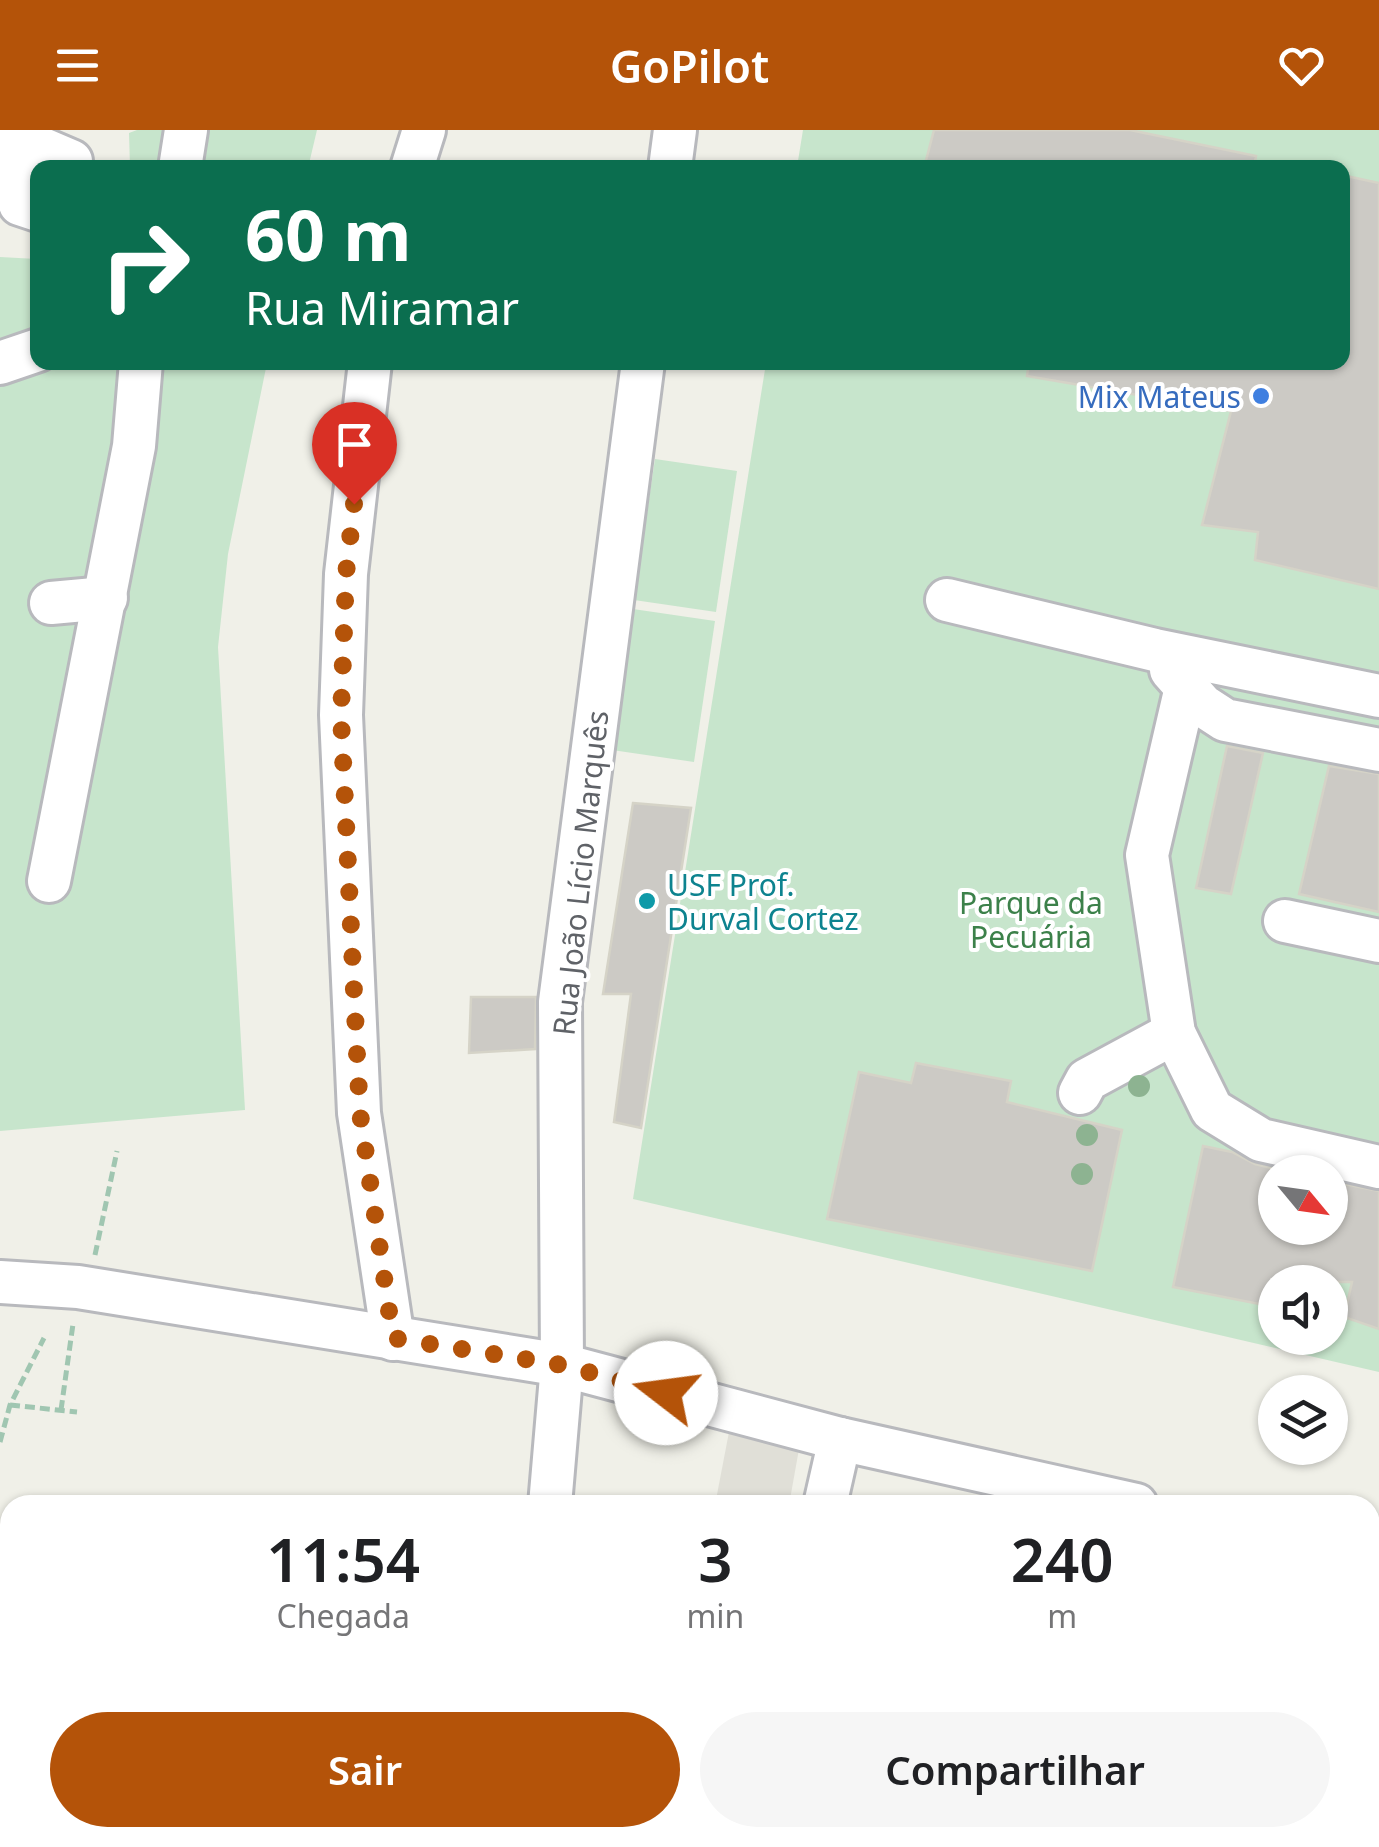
<!DOCTYPE html>
<html lang="pt">
<meta charset="utf-8">
<style>
body{margin:0;font-family:"Noto Sans",sans-serif;background:#f6f6f6;color:#202124;height:100vh;display:flex;flex-direction:column;font-size:38px;white-space:nowrap}
*{box-sizing:border-box;margin:0}
p{font-size:32px;color:#757577}
.icon{flex:none;width:55px;height:55px;fill:none;stroke:currentColor;stroke-width:2;stroke-linecap:round;stroke-linejoin:round}
.map{position:relative;flex:1;overflow:hidden}
.sheet{position:absolute;left:0px;top:1365px;width:1380px;height:352px;display:flex;flex-direction:column;background:#fff;border-radius:30px 30px 0 0;box-shadow:0 2px 8px #0004}
.sheet>*{flex:none}
.banner{position:absolute;left:30px;top:30px;width:1320px;height:210px;border-radius:20px;box-shadow:0 2px 8px #0004;background:#0b6e4f;color:#fff;overflow:hidden}
.needle{width:65px;rotate:119deg}
.controls{position:absolute;left:1258px;top:1025px;display:grid;gap:20px}
.controls a{display:grid;place-items:center;width:90px;height:90px;border-radius:50%;background:#fff;box-shadow:0 2px 8px #0004;font-size:50px}
.pin{position:absolute;display:grid;place-items:center;width:85px;height:85px;color:#fff;margin:-102px -42px;border-radius:50% 50% 50% 0;rotate:-45deg;box-shadow:0 0 10px #0007}
.pin .icon{rotate:45deg}
.me{position:absolute;width:110px;margin:-55px;rotate:285deg;stroke-linejoin:round;filter:drop-shadow(0 0 8px #0008)}
.turn{display:flex;align-items:center;gap:35px;height:210px;padding:0 50px;font-size:45px}
.turn .icon{width:130px;height:130px;stroke-width:2.5}
.turn b{display:block;font-size:70px;line-height:85px}
.eta{display:flex;justify-content:space-evenly;align-items:center;height:170px;text-align:center}
.eta b{font-size:60px;font-weight:600;line-height:70px}
.cta{display:flex;gap:20px;margin-top:auto;padding:20px 50px}
.cta a{flex:1;height:115px;border-radius:60px;background:#b45309;color:#fff;font-size:40px;font-weight:600;line-height:115px;text-align:center}
.cta a+a{background:#f6f6f6;color:#202124}
header{display:flex;justify-content:space-between;align-items:center;height:130px;padding:0 50px;background:#b45309;color:#fff;font-size:45px;font-weight:600}
.map>svg:first-child{display:block}
.education{fill:#e0dfd7}
.green{fill:#c7e5cc;fill-rule:evenodd}
.building{fill:#cccac5;stroke:#d5d3c7;stroke-width:2.5}
.lines{fill:none;stroke-linecap:round;stroke-linejoin:round}
.minor-casing{stroke:#b8b9bd;stroke-width:48}
.path{stroke:#a0c6b1;stroke-width:5;stroke-dasharray:10 5;stroke-linecap:butt}
.minor{stroke:#fff;stroke-width:42}
.tree{fill:#8db391}
.route{stroke:#b45309;stroke-width:18;stroke-dasharray:0 32.4}
.shop-dot{fill:#3f7fe0;stroke:#fff;stroke-width:4}
.culture-dot{fill:#0f9aa8;stroke:#fff;stroke-width:4}
.labels{text-anchor:middle;dominant-baseline:central;stroke-width:8;stroke-linejoin:round;paint-order:stroke}
.shop-label{font-size:30px;fill:#366cbe;stroke:#fff;text-anchor:end}
.street-label{font-size:30px;fill:#5f6267;stroke:#fff}
.culture-label{font-size:30px;fill:#0d838f;stroke:#fff;text-anchor:start}
.park-label{font-size:30px;fill:#3c814a;stroke:#fff}
</style>
<header><svg class="icon" aria-label="menu" viewBox="0 0 24 24"><path d="M4 6h16M4 12h16M4 18h16"/></svg>GoPilot<svg class="icon" aria-label="heart" viewBox="0 0 24 24"><path d="M12 20l-8-8c-3-5 5-10 8-4 3-6 11-1 8 4z"/></svg></header>
<div class="map">
<svg width="1379" height="1717" viewBox="0 0 1379 1717">
<rect width="100%" height="100%" fill="#f0f0e8"/>
<polygon class="education" points="729,1302 776,1308 799,1319 789,1375 715,1375"/>
<g class="green">
<polygon points="137,0 317,0 308,38 130,37 129,3"/>
<path d="M803,0H1379V1242L633,1069L766,233L1342,232V38L797,37ZM1275,1042H1330V1098H1275ZM1275,1152H1330V1208H1275Z"/>
<polygon points="0,127 37,129 38,232 267,233 228,424 218,517 245,980 0,1001"/>
<polygon points="655,329 737,341 716,482 634,470"/>
<polygon points="633,479 715,491 694,632 612,620"/>
</g>
<g class="building">
<polygon points="934,0 1130,0 1256,26 1254,38 924,38"/>
<polygon points="1342,45 1379,53 1379,459 1255,430 1258,402 1202,395 1231,281 1027,246 1029,232 1342,232"/>
<polygon points="1227,616 1263,623 1231,764 1196,758"/>
<polygon points="1329,636 1379,644 1379,782 1299,764"/>
<polygon points="633,673 691,678 641,998 614,992 631,864 603,864"/>
<polygon points="471,867 536,867 535,919 469,923"/>
<polygon points="916,933 1011,951 1007,972 1122,1000 1092,1141 827,1089 859,942 911,953"/>
<polygon points="1203,1016 1232,1022 1255,1034 1275,1039 1275,1098 1330,1098 1330,1051 1379,1061 1379,1199 1344,1187 1352,1152 1275,1152 1275,1177 1173,1157"/>
</g>
<g class="lines">
<g class="minor-casing">
<g id="minor">
<polyline points="19,0 20,74 38,80"/>
<polyline points="19,9 71,31 71,38"/>
<polyline points="180,38 186,0"/>
<polyline points="412,38 424,0"/>
<polyline points="670,38 675,0"/>
<polyline points="370,232 346,444 341,585 359,983 393,1209"/>
<polyline points="0,233 38,220"/>
<polyline points="947,470 1155,520 1379,566"/>
<polyline points="51,473 106,468"/>
<polyline points="1171,540 1202,575 1225,590 1379,620"/>
<polyline points="1186,557 1147,725 1174,903 1212,980 1261,1010 1379,1037"/>
<polyline points="49,751 134,316 141,232"/>
<polyline points="1285,791 1379,811"/>
<polyline points="1080,963 1087,950 1174,903"/>
<polyline points="0,1152 78,1157 562,1235 840,1309 1136,1375"/>
<polyline points="550,1375 562,1235 560,872 643,232"/>
<polyline points="825,1375 840,1309"/>
<polyline points="1370,1426 1379,1428"/>
<polyline points="0,1500 10,1500"/>
<polyline points="952,1708 1000,1717"/>
<polyline points="533,1717 533,1708"/>
<polyline points="1147,1717 1149,1708"/>
</g>
</g>
<g class="path">
<polyline points="95,1125 117,1021"/>
<polyline points="10,1275 77,1282"/>
<polyline points="61,1280 73,1194"/>
<polyline points="0,1312 10,1275 44,1208"/>
</g>
<use href="#minor" class="minor"/>
</g>
<g class="tree">
<circle cx="1139" cy="956" r="11"/>
<circle cx="1087" cy="1005" r="11"/>
<circle cx="1082" cy="1044" r="11"/>
</g>
<g class="lines">
<polyline class="route" points="354,374 346,444 341,586 356,904 360,983 393,1208 562,1235 666,1263"/>
</g>
<circle class="shop-dot" cx="1261" cy="266" r="10"/>
<circle class="culture-dot" cx="647" cy="771" r="10"/>
<g class="labels">
<g class="shop-label">
<text x="1241" y="266">Mix Mateus</text>
</g>
<g class="street-label">
<text transform="translate(580 743) rotate(-84)">Rua João Lício Marquês</text>
</g>
<g class="culture-label">
<text x="667" y="754">USF Prof.<tspan x="667" dy="34">Durval Cortez</tspan></text>
</g>
<g class="park-label">
<text x="1031" y="772">Parque da<tspan x="1031" dy="34">Pecuária</tspan></text>
</g>
</g>
</svg>
<div class="controls">
<a><svg class="needle" viewBox="-14 -14 28 28"><path d="M0-13l5 13h-10z" fill="#e53935"/><path d="M0 13l5-13h-10z" fill="#757577"/></svg></a>
<a><svg class="icon" aria-label="sound" viewBox="0 0 24 24"><path d="M4 9h4l5-4v14l-5-4H4zM17 9q2 3 0 6"/></svg></a>
<a><svg class="icon" aria-label="layers" viewBox="0 0 24 24"><path d="M12 4l9 5-9 5-9-5zM3 14l9 5 9-5"/></svg></a>
</div>
<div class="pin" style="left:354px;top:374px;background:#d93025"><svg class="icon" aria-label="arrive" viewBox="0 0 24 24"><path d="M6 21V4h12l-3 4 3 4H6"/></svg></div>
<svg class="me" style="left:666px;top:1263px" viewBox="-20 -20 40 40"><circle r="19" fill="#fff"/><path d="M0-13L10 11 0 6-10 11z" fill="#b45309"/></svg>
<div class="banner">
<div class="turn"><svg class="icon" aria-label="right" viewBox="0 0 24 24"><path d="M7 20v-9h11M14 6l5 5-5 5"/></svg><div><b>60 m</b>Rua Miramar</div></div>
</div>
<section class="sheet">
<div class="eta">
<div><b>11:54</b><p>Chegada</p></div>
<div><b>3</b><p>min</p></div>
<div><b>240</b><p>m</p></div>
</div>
<div class="cta"><a>Sair</a><a>Compartilhar</a></div>
</section>
</div>
